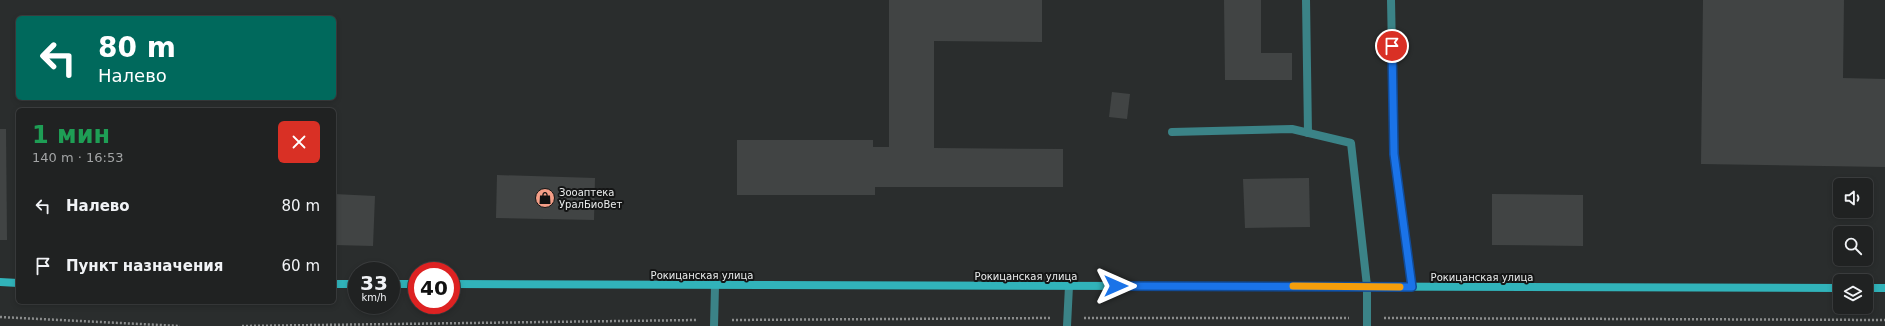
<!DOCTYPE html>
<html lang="ru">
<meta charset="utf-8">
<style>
body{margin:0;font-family:"DejaVu Sans",sans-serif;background:#2d2f2f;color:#f1f3f6;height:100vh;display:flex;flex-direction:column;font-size:15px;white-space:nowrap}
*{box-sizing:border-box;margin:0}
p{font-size:13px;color:#a2a4a5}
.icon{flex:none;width:22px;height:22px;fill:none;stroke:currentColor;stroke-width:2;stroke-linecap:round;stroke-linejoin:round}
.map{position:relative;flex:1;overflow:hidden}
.drawer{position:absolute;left:16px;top:108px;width:320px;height:196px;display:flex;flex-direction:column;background:#202222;border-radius:6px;box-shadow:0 2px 6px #0003,0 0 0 1px #3d3f40}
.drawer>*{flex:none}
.guide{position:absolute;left:16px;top:16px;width:320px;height:84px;border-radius:6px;box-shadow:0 2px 6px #0003,0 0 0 1px #3d3f40;background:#00695c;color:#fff;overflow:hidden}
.tools{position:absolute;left:1833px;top:178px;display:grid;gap:8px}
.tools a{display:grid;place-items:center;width:40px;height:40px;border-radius:6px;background:#202222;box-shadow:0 2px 6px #0003,0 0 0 1px #3d3f40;font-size:20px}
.speed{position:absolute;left:348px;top:262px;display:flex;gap:8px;font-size:20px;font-weight:700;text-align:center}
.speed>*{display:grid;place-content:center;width:52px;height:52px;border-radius:50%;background:#202222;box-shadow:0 2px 6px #0003,0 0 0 1px #3d3f40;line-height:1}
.speed small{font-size:10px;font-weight:400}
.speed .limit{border:6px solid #d22;background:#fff;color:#111}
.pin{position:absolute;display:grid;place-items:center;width:34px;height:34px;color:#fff;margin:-17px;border:2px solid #fff;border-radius:50%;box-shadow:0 1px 4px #0007}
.me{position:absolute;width:44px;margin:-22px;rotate:90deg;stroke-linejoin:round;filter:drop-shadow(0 0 3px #0008)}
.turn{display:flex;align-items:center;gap:14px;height:84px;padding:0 16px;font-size:18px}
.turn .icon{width:52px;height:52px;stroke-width:2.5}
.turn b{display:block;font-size:28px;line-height:34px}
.round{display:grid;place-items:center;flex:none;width:42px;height:42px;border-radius:6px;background:#2d2f2f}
.headline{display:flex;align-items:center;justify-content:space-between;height:68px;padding:0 16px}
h1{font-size:24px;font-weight:800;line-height:30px;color:#1e9e55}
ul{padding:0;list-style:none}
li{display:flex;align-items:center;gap:12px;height:60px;padding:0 16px}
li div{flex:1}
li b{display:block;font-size:15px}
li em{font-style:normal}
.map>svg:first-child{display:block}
.building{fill:#414444}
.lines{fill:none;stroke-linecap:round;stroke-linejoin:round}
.path{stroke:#8b8d8d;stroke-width:2.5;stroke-dasharray:2 2;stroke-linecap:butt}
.lane{stroke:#3b8387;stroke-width:8}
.street{stroke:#3b8387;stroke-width:8}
.secondary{stroke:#31b3ba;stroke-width:8}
.route-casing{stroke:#114b97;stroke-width:10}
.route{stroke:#1a73e8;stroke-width:7}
.slow{stroke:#f59e0b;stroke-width:7}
.labels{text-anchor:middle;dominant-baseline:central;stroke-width:4;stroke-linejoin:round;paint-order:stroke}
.poi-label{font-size:10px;fill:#ebeded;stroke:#141515;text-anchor:start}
.street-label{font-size:10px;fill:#ebeded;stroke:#141515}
</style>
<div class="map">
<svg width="1885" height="326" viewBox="0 0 1885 326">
<rect width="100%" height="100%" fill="#2a2d2d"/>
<g class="building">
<polygon points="889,0 1042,0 1042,42 934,41 934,148 1063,149 1063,187 875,187 875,195 737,195 737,140 873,140 873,147 889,147"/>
<polygon points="1224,0 1261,0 1261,53 1292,53 1292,80 1225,80"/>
<polygon points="1703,0 1844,0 1843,78 1885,79 1885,167 1701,164"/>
<polygon points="1112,92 1130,94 1127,119 1109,117"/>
<polygon points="0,129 6,129 7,240 0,240"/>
<polygon points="497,175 595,178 594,220 496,218"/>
<polygon points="1309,178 1310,227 1245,228 1243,179"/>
<polygon points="334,194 375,196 373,246 334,245"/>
<polygon points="1492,194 1583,195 1583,246 1492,245"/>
</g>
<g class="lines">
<g class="path">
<polyline points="0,317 180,326"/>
<polyline points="1084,318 1349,318"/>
<polyline points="1384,318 1885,320"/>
<polyline points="732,320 1051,318"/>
<polyline points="242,326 697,320"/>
</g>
<g class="lane">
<polyline points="1306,0 1308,133"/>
<polyline points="1391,0 1394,154 1412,287"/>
<polyline points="1172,132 1292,129 1351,143 1367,286"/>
<polyline points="714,326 715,286"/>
<polyline points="1067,326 1069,286"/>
</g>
<polyline class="street" points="1367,326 1367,286"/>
<g class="secondary">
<polyline points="0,282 18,283"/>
<polyline points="334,284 357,284"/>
<polyline points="391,284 417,284"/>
<polyline points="451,284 1840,288"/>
<polyline points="1866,288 1885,288"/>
</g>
</g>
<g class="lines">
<g class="route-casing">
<polyline id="route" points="1116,286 1412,287 1394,154 1392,46"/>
</g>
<use href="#route" class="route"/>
<polyline class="slow" points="1293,286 1400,287"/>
</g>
<defs>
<g id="shop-disc" transform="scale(1)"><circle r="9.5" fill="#f49e87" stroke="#141515"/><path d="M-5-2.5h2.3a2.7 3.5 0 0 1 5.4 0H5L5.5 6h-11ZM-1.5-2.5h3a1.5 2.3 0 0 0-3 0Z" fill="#111"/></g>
</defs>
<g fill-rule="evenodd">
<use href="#shop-disc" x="545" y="198"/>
</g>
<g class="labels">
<g class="poi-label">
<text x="559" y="192">Зооаптека<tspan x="559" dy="12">УралБиоВет</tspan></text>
</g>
<g class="street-label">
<text x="702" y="275">Рокицанская улица</text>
<text x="1026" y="276">Рокицанская улица</text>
<text x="1482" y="277">Рокицанская улица</text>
</g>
</g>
</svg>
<div class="tools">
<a><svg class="icon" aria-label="sound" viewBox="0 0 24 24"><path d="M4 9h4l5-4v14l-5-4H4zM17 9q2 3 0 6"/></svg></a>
<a><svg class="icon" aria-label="search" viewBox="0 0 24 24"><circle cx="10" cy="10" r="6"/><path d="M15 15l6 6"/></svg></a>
<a><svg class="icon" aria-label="layers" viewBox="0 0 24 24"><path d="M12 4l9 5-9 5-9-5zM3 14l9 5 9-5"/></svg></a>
</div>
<div class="speed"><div>33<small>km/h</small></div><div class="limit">40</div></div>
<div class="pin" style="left:1392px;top:46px;background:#d93025"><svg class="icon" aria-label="arrive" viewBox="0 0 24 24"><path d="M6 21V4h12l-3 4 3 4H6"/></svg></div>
<svg class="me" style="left:1116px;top:286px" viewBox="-20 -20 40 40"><path d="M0-17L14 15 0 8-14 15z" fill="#1a73e8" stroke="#fff" stroke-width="4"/></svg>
<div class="guide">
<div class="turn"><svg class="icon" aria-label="left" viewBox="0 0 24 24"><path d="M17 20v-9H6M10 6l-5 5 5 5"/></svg><div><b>80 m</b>Налево</div></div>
</div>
<section class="drawer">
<div class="headline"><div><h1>1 мин</h1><p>140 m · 16:53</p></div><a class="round" style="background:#d93025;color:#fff"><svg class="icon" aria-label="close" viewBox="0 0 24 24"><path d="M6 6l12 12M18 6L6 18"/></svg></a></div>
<ul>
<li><svg class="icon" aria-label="left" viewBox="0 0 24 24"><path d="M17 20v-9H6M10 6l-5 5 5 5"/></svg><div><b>Налево</b></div><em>80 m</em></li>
<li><svg class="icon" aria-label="arrive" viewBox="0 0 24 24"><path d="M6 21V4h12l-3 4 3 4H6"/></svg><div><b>Пункт назначения</b></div><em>60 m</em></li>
</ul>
</section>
</div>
